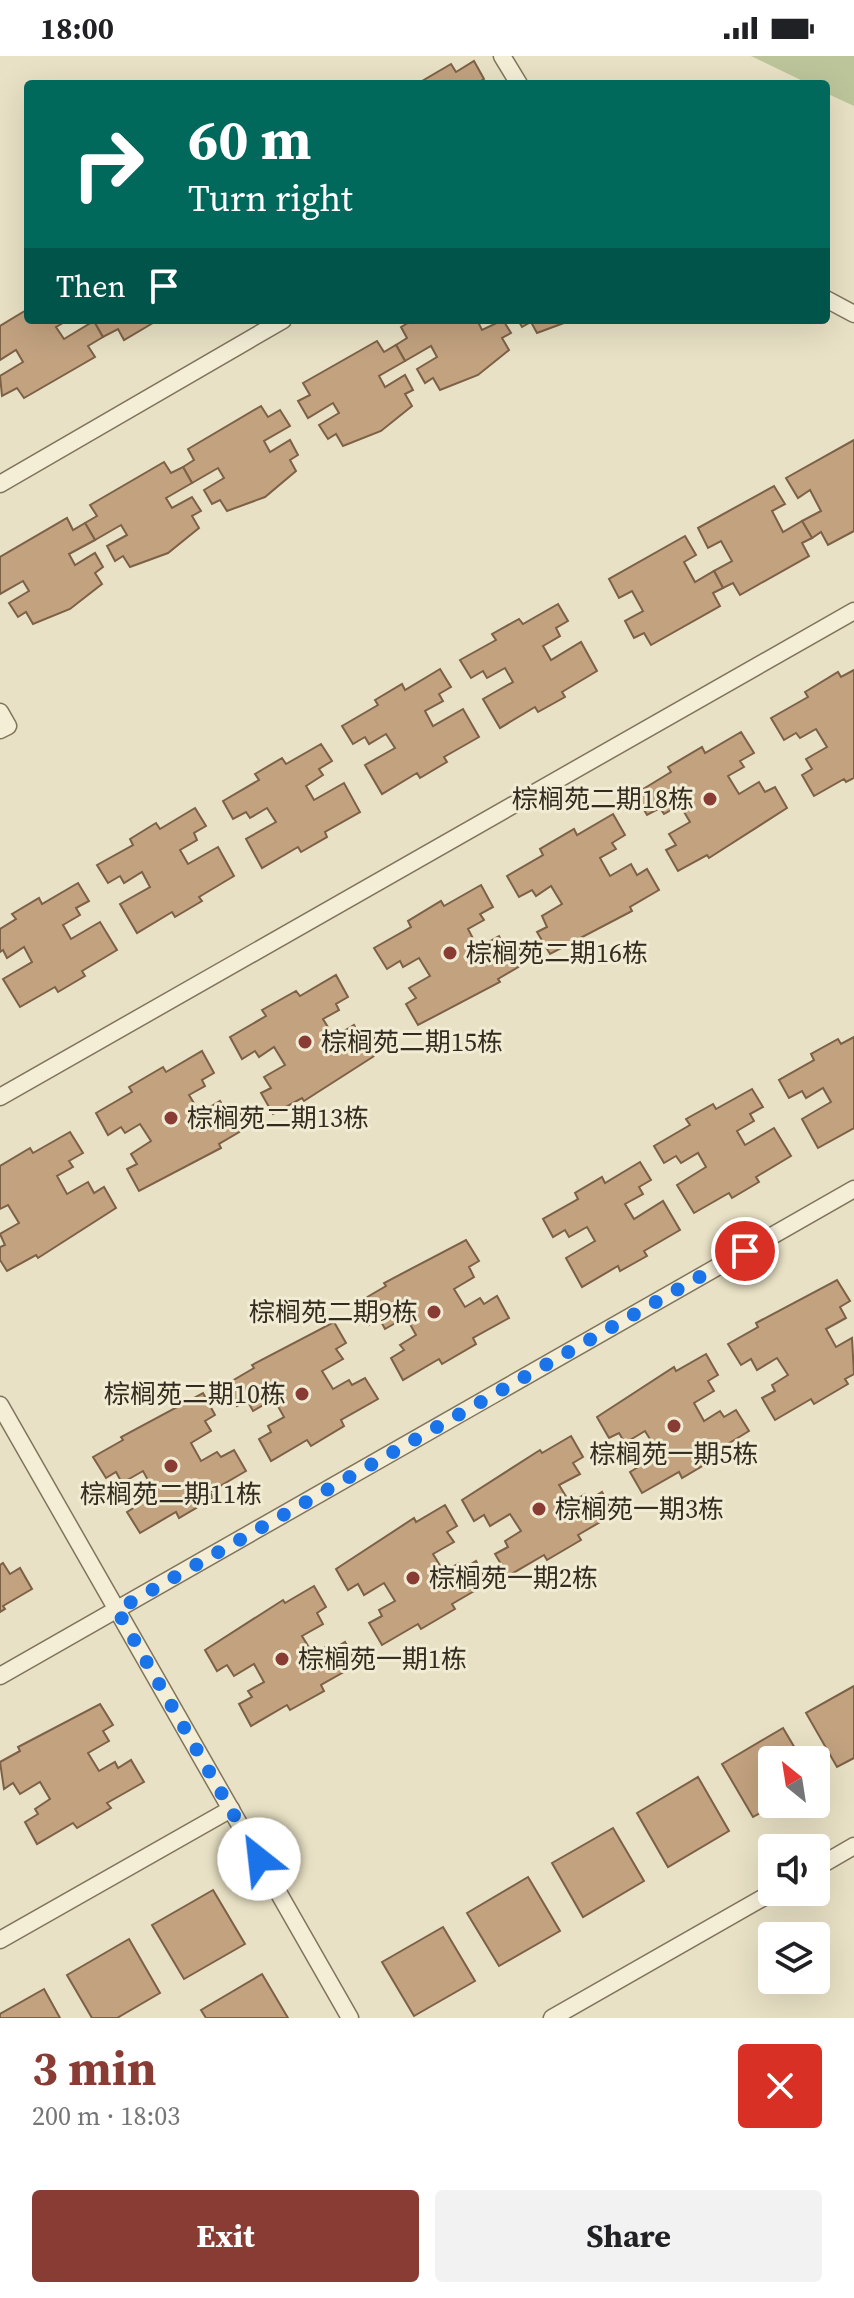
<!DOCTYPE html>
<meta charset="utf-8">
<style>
body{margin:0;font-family:"Source Serif 4","Noto Sans SC",serif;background:#f2f2f2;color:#202124;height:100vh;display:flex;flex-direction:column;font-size:30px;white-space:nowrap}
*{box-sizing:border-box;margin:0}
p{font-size:26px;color:#757577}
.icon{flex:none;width:44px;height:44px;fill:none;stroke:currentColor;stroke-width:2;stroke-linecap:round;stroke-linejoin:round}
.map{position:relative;height:1962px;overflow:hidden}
.sheet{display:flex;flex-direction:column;background:#fff;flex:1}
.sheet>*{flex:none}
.guide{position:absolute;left:24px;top:24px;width:806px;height:244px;border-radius:8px;box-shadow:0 8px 32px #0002;background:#00695c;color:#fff;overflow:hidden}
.needle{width:52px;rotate:330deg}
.fabs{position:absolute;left:758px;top:1690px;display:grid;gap:16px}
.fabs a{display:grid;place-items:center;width:72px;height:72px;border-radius:8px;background:#fff;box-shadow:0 8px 32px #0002;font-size:40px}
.pin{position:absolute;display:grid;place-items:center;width:68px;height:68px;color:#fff;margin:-34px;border:4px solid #fff;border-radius:50%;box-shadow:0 2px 8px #0007}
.me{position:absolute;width:88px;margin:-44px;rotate:331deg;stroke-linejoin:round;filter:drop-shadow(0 0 6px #0008)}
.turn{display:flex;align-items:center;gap:28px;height:168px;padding:0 32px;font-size:36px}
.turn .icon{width:104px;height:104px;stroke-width:2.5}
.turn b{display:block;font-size:56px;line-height:68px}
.then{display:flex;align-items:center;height:76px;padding:0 32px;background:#0003;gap:16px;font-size:30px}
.round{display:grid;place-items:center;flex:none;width:84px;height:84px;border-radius:8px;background:#f2f2f2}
.summary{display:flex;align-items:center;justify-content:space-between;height:136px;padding:0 32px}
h1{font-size:48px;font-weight:700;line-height:60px;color:#893c34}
.primary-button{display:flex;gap:16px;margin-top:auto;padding:16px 32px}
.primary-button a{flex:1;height:92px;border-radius:8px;background:#893c34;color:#fff;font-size:32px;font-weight:700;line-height:92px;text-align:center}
.primary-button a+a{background:#f2f2f2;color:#202124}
.status{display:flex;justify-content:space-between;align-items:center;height:56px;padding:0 40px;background:#fff;direction:ltr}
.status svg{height:22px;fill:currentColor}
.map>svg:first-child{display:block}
.green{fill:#bcc59a}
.building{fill:#c2a27f;stroke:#7d6146;stroke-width:2}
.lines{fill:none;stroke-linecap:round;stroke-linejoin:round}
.service-casing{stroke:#81745d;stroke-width:19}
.service{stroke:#f4eed7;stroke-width:16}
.route{stroke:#1a73e8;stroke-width:14;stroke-dasharray:0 25.2}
.poi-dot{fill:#893c34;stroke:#f1ebd3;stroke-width:3}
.labels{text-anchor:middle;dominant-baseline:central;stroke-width:6;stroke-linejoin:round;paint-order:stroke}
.poi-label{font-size:26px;fill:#332b1f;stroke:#f1ebd3;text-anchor:start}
</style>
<div class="status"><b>18:00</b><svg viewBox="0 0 49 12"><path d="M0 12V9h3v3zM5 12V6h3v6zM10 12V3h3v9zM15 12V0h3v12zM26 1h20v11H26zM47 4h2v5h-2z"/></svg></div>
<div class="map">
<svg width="854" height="1962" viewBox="0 0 854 1962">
<rect width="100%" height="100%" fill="#e8e1c5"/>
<polygon class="green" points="751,0 854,0 854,50 826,37 826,28 809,28"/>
<g class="building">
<polygon points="474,5 484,23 476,28 417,28 451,8 456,16"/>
<polygon points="28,253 28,264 68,264 56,271 64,283 94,265 103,281 88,290 95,301 24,342 17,332 2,340 0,320 23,306 16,294 0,304 0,270"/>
<polygon points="158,264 124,284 118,273 103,281 94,265"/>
<polygon points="413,264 477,264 482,274 503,264 511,277 502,282 509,294 478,319 440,334 433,322 425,327 417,313 437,301 431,290 405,305 396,289 407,282 401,271"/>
<polygon points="518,264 572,264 537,277 531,266 522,271"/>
<polygon points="377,285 384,296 396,289 405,305 379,320 385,331 405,319 413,334 405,338 412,350 381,375 343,390 336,378 328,383 319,369 339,357 333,347 308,362 298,345 310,339 303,327"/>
<polygon points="261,350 268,361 280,354 290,370 264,385 270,396 290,384 298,399 290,404 296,415 265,441 227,455 220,444 212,448 204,434 224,422 218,412 192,427 183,411 194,404 188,393"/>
<polygon points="854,384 854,475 828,489 821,476 812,482 802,465 821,455 810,434 798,442 786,422"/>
<polygon points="164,406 171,417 183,411 192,427 166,442 172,452 192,441 201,455 192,460 199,472 168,497 130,511 123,500 115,505 107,490 127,479 121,469 95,484 85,467 97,460 90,449"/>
<polygon points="774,430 785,448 772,455 783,476 802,465 812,482 802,487 809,500 740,539 733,527 723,532 714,515 732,505 721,485 708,492 698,472"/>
<polygon points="67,462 73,474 85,467 95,484 69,498 75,509 95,497 103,511 95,517 102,528 70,553 33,568 26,556 18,561 9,547 29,535 23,525 0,538 0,501"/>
<polygon points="685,480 696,499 684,506 695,526 714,515 723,532 713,537 720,550 651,589 644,577 634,582 625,565 643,555 632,535 619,542 609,523"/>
<polygon points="558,548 568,565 556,572 560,580 543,590 551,604 581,586 597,615 562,636 565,641 538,656 535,651 500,672 483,643 513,626 505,612 487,622 483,615 471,622 460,604 496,584 492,578 519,563 523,568"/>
<polygon points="440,613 451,631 439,638 443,645 425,655 433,670 463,653 479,681 444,701 447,706 420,722 417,717 382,738 365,709 395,692 386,678 369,688 365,681 353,688 342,670 378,649 375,644 402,628 405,634"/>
<polygon points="854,614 854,722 846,726 844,723 814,740 802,719 812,713 806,703 827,691 816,673 800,682 796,677 784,684 771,662 808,641 805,636 838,616 841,621"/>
<polygon points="741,676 754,697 740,705 744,711 728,720 739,738 759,726 765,736 775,731 787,752 709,802 707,799 678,815 666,794 676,789 669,778 690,766 680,749 664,758 660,752 647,759 635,738 671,716 668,711 702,691 705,697"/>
<polygon points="321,688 332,705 319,713 323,719 306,730 314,744 344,727 360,756 325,776 327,781 301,796 298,791 262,812 246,783 276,766 267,752 250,762 246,756 233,763 223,745 259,724 255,718 282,702 286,708"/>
<polygon points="195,752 206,770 194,777 197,784 180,794 188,808 218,791 234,820 199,841 202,845 175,861 172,856 137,877 120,848 150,831 142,816 124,827 120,820 108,827 97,809 133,789 130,783 156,767 160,773"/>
<polygon points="613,758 625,779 612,787 616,793 600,802 610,820 631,808 637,819 647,813 659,834 630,851 632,855 550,898 537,876 547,871 542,860 562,848 551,830 536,840 532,834 519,841 507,820 543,799 540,793 574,773 577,779"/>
<polygon points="78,827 89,845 76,852 80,859 63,869 71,883 100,866 117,894 82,915 85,920 58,936 55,931 20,951 3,923 32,906 24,891 7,902 3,894 0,896 0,873 16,863 12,858 39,842 42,848"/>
<polygon points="481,829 493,851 480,858 484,864 468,873 478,892 499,880 505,891 515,884 527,906 498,923 500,926 418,969 406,948 416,942 409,932 430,920 419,902 403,911 400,905 387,913 374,892 411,871 408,865 441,845 444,850"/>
<polygon points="336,919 348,941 336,948 339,954 323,963 334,981 354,969 360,980 370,974 382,995 304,1045 302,1042 273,1058 261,1037 271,1032 264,1021 285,1009 274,991 259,1001 255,995 242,1003 230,981 266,960 262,954 296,935 300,940"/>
<polygon points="854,981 854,1072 818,1092 802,1063 831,1046 823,1032 806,1042 802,1035 789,1042 779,1024 814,1004 811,998 838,983 841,988"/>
<polygon points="202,995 214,1017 202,1024 205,1030 189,1039 200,1057 220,1045 226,1056 236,1050 248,1071 219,1088 221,1092 139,1135 127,1113 137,1108 131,1098 151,1085 140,1068 125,1077 121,1071 108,1079 96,1057 132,1036 129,1031 163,1011 166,1016"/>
<polygon points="752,1033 763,1051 750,1058 754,1065 737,1075 745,1089 774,1072 791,1100 756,1121 759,1126 732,1142 729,1137 694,1157 677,1129 706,1111 698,1097 681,1107 676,1100 664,1107 654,1090 690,1069 686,1063 713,1048 716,1053"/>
<polygon points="70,1076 83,1097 69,1105 73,1111 57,1120 67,1138 88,1126 94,1137 104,1131 116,1152 38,1202 36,1199 7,1215 0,1204 0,1191 5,1189 0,1178 19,1167 8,1149 0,1153 0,1110 30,1092 33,1097"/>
<polygon points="640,1106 651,1124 639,1131 643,1138 625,1148 634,1163 663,1145 680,1174 644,1195 647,1200 620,1215 618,1210 582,1231 566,1202 595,1185 587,1171 569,1181 565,1174 553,1181 543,1163 578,1143 575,1137 602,1121 605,1127"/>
<polygon points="466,1184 479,1205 469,1211 474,1221 454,1233 465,1251 480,1242 484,1248 497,1240 509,1262 473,1282 476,1288 442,1308 439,1303 403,1324 391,1302 404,1294 400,1289 416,1279 406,1261 385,1273 379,1262 369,1269 357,1247 386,1230 384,1227"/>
<polygon points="837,1224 850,1245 840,1251 846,1262 826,1273 836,1291 852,1282 854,1318 845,1323 848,1328 814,1348 811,1343 775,1364 762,1342 775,1335 772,1329 788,1319 777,1302 757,1314 751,1303 741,1309 728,1288 758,1271 756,1267"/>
<polygon points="334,1266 346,1287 336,1293 343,1303 322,1315 333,1333 349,1324 352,1329 365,1322 378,1343 341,1364 344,1370 311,1390 307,1384 271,1405 259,1383 271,1376 268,1370 284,1361 274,1343 253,1355 247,1344 237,1350 225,1329 254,1312 252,1309"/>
<polygon points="706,1298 718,1319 708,1325 714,1335 694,1347 704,1365 720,1355 724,1361 736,1354 749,1375 713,1397 716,1402 682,1422 679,1416 642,1437 630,1416 643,1408 640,1402 656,1393 645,1375 625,1387 619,1377 609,1382 597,1361 674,1311 676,1315"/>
<polygon points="203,1337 215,1359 205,1365 211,1375 191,1387 201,1405 217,1396 221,1401 234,1394 246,1415 210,1436 213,1442 179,1462 176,1456 140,1477 127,1456 140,1448 137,1442 153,1433 143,1415 122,1427 116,1416 106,1422 93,1401 123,1384 121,1381"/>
<polygon points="571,1380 583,1401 573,1407 580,1418 559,1429 570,1447 585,1438 589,1444 602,1436 614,1458 578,1479 581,1484 547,1504 544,1499 508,1520 495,1498 508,1491 505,1485 521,1475 510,1458 490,1470 484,1459 474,1465 462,1444 540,1394 542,1397"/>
<polygon points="445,1449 457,1470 447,1476 454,1486 433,1498 444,1516 459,1507 463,1513 476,1505 488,1527 452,1548 455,1553 421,1573 418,1568 382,1589 369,1567 382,1560 379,1554 395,1545 384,1527 364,1539 358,1528 348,1534 336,1513 414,1462 416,1466"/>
<polygon points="3,1507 10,1518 20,1512 32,1533 3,1550 5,1553 0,1556 0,1509"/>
<polygon points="314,1530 326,1551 317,1557 323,1568 302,1580 313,1598 329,1589 332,1594 345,1586 358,1608 321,1629 324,1635 290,1654 287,1649 251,1670 239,1648 252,1641 248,1635 264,1626 254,1608 234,1620 227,1609 217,1615 205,1594 283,1544 285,1547"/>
<polygon points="854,1630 854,1702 837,1711 806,1657"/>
<polygon points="100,1648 113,1669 103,1675 109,1685 88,1697 99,1715 115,1706 118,1712 131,1704 144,1726 107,1747 111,1752 77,1772 73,1767 37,1788 25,1766 38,1758 35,1753 50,1743 40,1726 20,1738 13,1727 4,1733 0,1706 20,1695 18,1691"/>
<polygon points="783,1672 802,1704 772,1704 772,1748 776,1748 753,1761 722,1708"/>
<polygon points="698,1721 729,1775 668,1811 637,1757"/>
<polygon points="613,1772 644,1825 583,1861 552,1807"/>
<polygon points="528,1821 560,1875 499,1910 467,1857"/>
<polygon points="213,1834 245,1888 184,1923 152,1869"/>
<polygon points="443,1871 475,1925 414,1960 382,1906"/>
<polygon points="129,1883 160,1937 117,1962 92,1962 67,1919"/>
<polygon points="262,1918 288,1962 206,1962 201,1954"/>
<polygon points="44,1933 60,1962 0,1962 0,1958"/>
</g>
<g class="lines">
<g class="service-casing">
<g id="service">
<polyline points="502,0 519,28"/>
<polyline points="826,243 854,258"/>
<polyline points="0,428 283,264"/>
<polyline points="0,656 8,670 0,674"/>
<polyline points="0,1041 854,555"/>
<polyline points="0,1349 350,1962"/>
<polyline points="0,1620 854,1133"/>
<polyline points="816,1812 854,1790"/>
<polyline points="0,1884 231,1753"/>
<polyline points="552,1962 773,1836"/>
</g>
</g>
<use href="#service" class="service"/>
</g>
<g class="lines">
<polyline class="route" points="259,1803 117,1554 745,1195"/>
</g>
<g class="poi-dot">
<circle cx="710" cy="743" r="8"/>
<circle cx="450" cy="897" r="8"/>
<circle cx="305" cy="986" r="8"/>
<circle cx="171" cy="1062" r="8"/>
<circle cx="434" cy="1256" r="8"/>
<circle cx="302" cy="1338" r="8"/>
<circle cx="674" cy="1370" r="8"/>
<circle cx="171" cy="1410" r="8"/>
<circle cx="539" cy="1453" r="8"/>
<circle cx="413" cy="1522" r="8"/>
<circle cx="282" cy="1603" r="8"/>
</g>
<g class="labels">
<g class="poi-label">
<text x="694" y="743" text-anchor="end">棕榈苑二期18栋</text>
<text x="466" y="897">棕榈苑二期16栋</text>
<text x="321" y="986">棕榈苑二期15栋</text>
<text x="187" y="1062">棕榈苑二期13栋</text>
<text x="418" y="1256" text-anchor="end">棕榈苑二期9栋</text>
<text x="286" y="1338" text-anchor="end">棕榈苑二期10栋</text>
<text x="674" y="1398" text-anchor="middle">棕榈苑一期5栋</text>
<text x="171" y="1438" text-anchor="middle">棕榈苑二期11栋</text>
<text x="555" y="1453">棕榈苑一期3栋</text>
<text x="429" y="1522">棕榈苑一期2栋</text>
<text x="298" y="1603">棕榈苑一期1栋</text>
</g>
</g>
</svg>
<div class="fabs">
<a><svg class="needle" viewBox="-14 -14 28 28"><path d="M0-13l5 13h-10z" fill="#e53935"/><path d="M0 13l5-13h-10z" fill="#757577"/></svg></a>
<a><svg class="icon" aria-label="sound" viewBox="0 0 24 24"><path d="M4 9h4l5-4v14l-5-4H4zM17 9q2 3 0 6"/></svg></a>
<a><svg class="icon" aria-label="layers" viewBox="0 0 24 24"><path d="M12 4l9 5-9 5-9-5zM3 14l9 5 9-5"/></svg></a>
</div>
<div class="pin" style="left:745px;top:1195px;background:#d93025"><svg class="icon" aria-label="arrive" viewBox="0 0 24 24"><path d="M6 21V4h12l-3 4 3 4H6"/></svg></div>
<svg class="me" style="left:259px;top:1803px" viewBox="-20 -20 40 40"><circle r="19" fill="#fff"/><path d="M0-13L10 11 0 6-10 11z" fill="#1a73e8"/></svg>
<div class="guide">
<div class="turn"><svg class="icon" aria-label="right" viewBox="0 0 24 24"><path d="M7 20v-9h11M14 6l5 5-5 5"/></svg><div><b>60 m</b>Turn right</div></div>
<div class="then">Then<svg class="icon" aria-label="arrive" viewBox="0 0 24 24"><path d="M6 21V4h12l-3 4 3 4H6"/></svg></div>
</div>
</div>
<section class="sheet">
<div class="summary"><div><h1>3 min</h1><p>200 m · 18:03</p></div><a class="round" style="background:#d93025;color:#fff"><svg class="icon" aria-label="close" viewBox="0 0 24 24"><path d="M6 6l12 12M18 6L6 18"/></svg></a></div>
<div class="primary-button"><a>Exit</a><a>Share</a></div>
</section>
